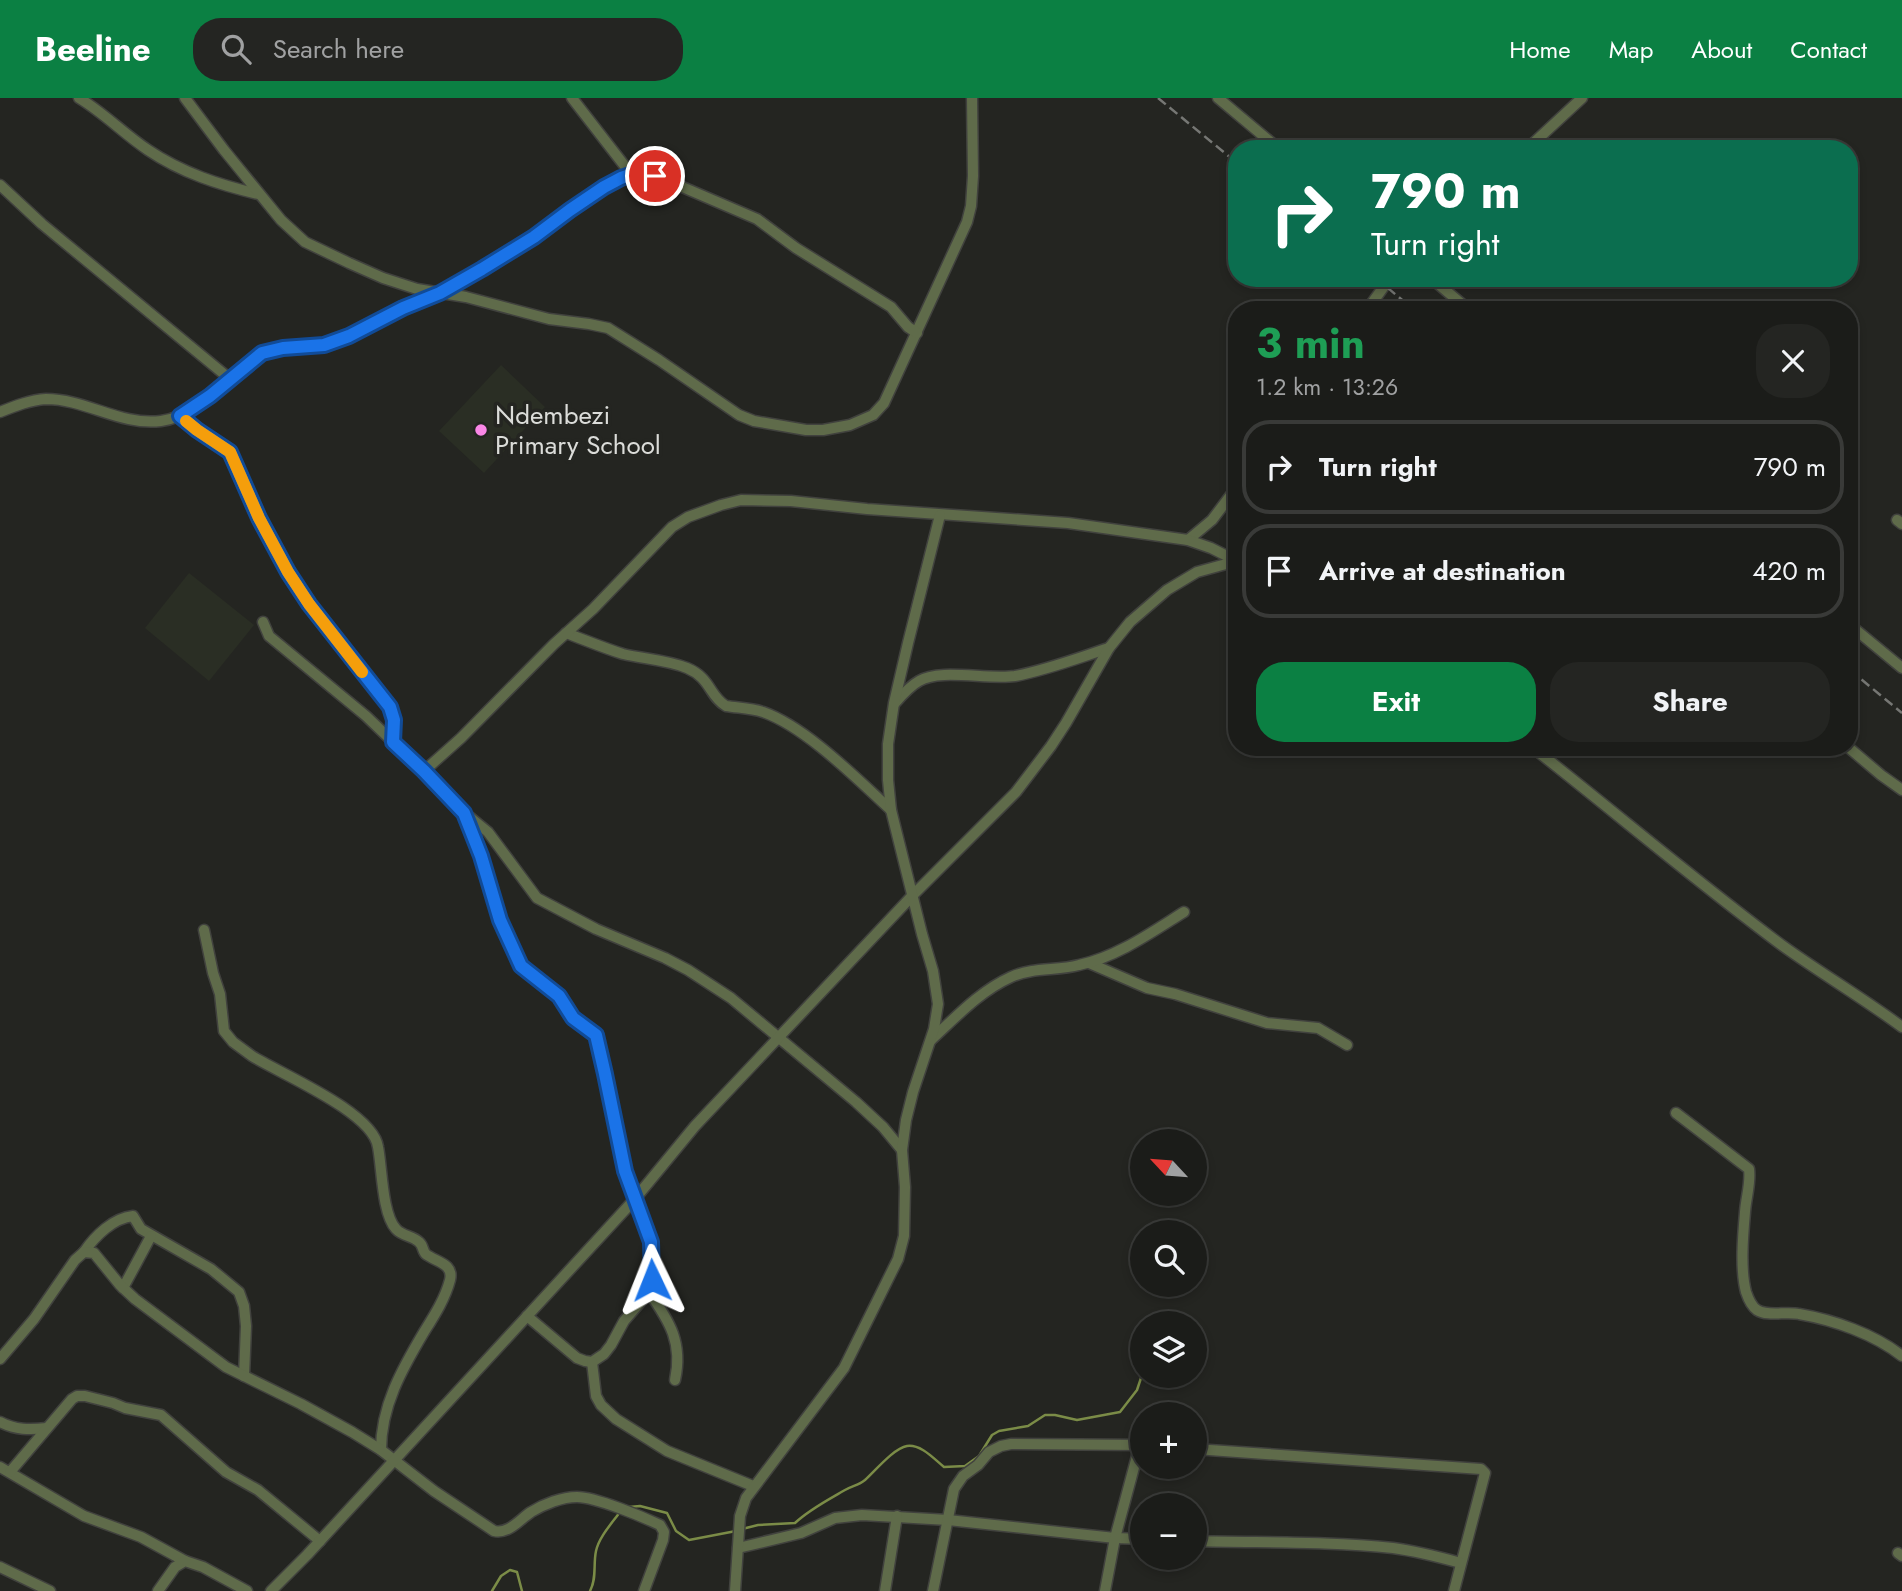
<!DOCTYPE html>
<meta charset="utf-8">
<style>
body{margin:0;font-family:Jost,sans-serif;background:#242522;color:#f1f3f6;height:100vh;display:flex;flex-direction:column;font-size:26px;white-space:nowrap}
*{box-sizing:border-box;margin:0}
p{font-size:23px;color:#a0a1a2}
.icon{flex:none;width:38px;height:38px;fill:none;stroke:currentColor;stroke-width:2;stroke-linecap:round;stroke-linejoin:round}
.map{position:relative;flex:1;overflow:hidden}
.sheet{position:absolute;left:1228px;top:203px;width:630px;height:455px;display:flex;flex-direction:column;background:#1b1c19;border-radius:28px;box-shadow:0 4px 10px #0003,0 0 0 2px #393a38}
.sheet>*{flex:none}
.guide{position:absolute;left:1228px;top:42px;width:630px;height:147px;border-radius:28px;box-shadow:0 4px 10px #0003,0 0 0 2px #393a38;background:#0b6e4f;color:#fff;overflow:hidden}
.needle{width:46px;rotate:296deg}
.buttons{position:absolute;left:1130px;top:1031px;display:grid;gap:14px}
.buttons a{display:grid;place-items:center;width:77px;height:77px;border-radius:50%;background:#1b1c19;box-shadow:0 4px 10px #0003,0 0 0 2px #393a38;font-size:35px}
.pin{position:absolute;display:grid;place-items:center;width:60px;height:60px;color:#fff;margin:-30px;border:4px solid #fff;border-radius:50%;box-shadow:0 2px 7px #0007}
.me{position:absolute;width:77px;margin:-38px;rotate:358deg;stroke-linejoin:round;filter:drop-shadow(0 0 5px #0008)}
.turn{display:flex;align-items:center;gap:24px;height:147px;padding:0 28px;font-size:32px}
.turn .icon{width:91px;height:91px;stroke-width:2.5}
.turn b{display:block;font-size:49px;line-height:60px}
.round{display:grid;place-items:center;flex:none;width:74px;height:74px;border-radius:28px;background:#242522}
.overview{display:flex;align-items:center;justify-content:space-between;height:119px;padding:0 28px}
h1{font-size:42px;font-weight:700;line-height:52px;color:#1e9e55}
.cta{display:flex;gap:14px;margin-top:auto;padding:14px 28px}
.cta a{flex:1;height:80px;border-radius:28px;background:#0b8043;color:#fff;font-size:28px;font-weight:700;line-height:80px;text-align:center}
.cta a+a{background:#242522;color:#f1f3f6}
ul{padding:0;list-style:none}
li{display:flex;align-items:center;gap:21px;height:94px;margin:0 14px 10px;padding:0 14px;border:4px solid #393a38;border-radius:28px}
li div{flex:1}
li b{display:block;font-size:26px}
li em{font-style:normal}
header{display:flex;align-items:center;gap:42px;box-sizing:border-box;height:98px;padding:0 35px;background:#0b8043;color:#fff}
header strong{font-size:33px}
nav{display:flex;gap:38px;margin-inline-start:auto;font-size:24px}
.search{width:490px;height:63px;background:#242522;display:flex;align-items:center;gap:18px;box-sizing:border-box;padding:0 24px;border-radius:28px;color:#a0a1a2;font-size:26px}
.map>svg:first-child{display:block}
.built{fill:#2a2e24}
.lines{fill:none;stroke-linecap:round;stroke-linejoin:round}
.stream{stroke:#7b8c47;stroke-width:2.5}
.minor-casing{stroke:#41423e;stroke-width:13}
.minor{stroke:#5f6b4a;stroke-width:10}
.rail{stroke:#767774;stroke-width:2.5;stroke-dasharray:10 5;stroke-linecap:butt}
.route-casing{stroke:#114b97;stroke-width:18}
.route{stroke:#1a73e8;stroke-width:12}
.slow{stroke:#f59e0b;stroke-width:12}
.poi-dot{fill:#fa87e6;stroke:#242521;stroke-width:2.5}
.labels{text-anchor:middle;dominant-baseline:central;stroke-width:7;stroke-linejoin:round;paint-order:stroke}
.poi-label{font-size:26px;fill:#dbdcd9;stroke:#242521;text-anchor:start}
</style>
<header>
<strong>Beeline</strong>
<div class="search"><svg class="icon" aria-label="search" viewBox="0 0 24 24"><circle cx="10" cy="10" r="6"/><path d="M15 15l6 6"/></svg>Search here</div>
<nav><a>Home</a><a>Map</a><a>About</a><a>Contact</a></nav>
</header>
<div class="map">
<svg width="1902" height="1493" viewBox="0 0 1902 1493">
<rect width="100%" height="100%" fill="#242521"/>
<g class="built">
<polygon points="501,267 545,309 484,375 439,333"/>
<polygon points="189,475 254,527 209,583 145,530"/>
</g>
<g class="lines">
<g class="stream">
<polyline points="629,1409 640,1408 667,1415 676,1433 689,1442 736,1433"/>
<path d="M742,1431L758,1427L795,1425C810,1411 828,1402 845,1392C852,1388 859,1387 865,1382C875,1373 894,1350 907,1348C921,1346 934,1361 944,1369L965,1368L979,1358L992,1337L999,1333L1028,1328L1045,1317H1055L1077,1322L1120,1314L1137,1292L1143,1274"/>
<polyline points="492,1493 501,1478 510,1472 517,1474 522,1493"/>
<path d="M590,1493C597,1480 593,1467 596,1453C599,1439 612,1425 620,1414"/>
</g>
<g class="minor-casing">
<g id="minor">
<path d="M79,0C104,15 124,36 148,52C182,75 220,87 258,96"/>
<polyline points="185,0 224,52 281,122 305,144 349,165 383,180 417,191 466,199 549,221 589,226 608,230 659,262 739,317 754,323 806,332 823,332 850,327 873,317 884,305 967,124 971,108 973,78 972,0"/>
<polyline points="572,0 631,76"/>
<polyline points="1218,0 1279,51"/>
<polyline points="1527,51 1582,0"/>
<polyline points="0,87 42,126 230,281"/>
<polyline points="1431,180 1469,212"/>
<polyline points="1367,212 1390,180"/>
<path d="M0,314C15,308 30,302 46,301C86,301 120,328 161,323C202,318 227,275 261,255C278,246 314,250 335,244L403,210L440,195L534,139L604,89L621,80L641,75L673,85L757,121L796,150L891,209L908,229L917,235"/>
<path d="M180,318L197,333L225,349L231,356C251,394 264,435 287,472C315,520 355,560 387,605L394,622L393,644"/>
<polyline points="1897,422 1902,426"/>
<polyline points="1188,442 1212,422 1237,389"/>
<path d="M263,524L269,538L366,618L457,705C491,750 489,813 517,862C526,878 544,885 558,897C565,904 567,913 573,920C581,928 591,930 597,941L625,1073L651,1144L652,1182L649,1194L624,1223L611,1247L604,1256L592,1264L585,1263L577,1260L527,1218"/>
<polyline points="1850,527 1902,570"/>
<path d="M566,535C585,542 604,550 623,556C644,561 667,562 687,570C711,580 709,598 726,608C738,610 751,610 763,614C806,629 857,681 891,712"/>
<path d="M895,605C902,597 910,588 919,583C940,570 987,582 1015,578C1047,572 1078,560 1109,550"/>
<path d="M1532,649C1616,715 1697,784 1783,848C1822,876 1863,900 1902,929"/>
<polyline points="1848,649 1881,677 1902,692"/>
<polyline points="424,673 461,640 554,546 593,511 672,429 688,419 721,407 741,402 791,403 867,411 1068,425 1188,442 1211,450 1237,463"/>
<polyline points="466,716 488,734 537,800 596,831 665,860 688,872 731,900 856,1004 883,1029 902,1052"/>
<path d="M204,832L213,875L220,896L224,933L233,944L252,958C281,976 373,1014 378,1049C382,1069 382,1116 396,1131C402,1138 413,1138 419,1144C424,1148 422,1154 427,1157C437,1164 454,1166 450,1182C445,1201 434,1218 424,1234C402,1271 381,1308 381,1352"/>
<polyline points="1089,865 1147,890 1175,896 1267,925 1318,930 1347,947"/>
<path d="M931,942C956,919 980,893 1011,879C1033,869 1057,873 1079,867C1117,859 1152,834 1184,814"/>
<path d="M1676,1015L1749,1071C1751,1085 1746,1099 1745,1114C1743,1137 1740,1171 1746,1194C1748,1200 1751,1208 1757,1212C1768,1219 1786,1213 1799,1216C1834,1222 1874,1236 1902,1258"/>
<path d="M84,1154C95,1138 113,1120 133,1118L141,1131L211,1171L239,1194L244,1208L246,1228L244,1278"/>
<polyline points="123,1190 151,1138"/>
<path d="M649,1194C670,1224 683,1245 675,1282"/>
<path d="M0,1261L34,1221L75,1162L84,1154L94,1155L120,1187L135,1201L226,1269L301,1306L352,1334L381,1352L434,1393L494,1433C509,1436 519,1422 531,1414C544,1406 562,1399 577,1399C596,1399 643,1419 660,1427L664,1434L663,1442L644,1493"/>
<polyline points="592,1264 596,1298 601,1307 616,1321 667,1353 753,1388"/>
<path d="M0,1324C15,1332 30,1332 47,1330"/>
<polyline points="1195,1351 1481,1371 1485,1375 1454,1493"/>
<polyline points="0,1369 84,1418 141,1439 185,1463"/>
<polyline points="10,1374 72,1301 77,1298 85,1298 113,1305 125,1310 161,1317 226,1374 258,1392 320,1443"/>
<path d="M1195,1443C1261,1445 1327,1443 1393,1450C1416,1453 1439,1459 1461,1465"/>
<polyline points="738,1450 801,1435 835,1420 862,1417 948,1422 1115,1440 1143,1441"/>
<polyline points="1898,1455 1902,1458"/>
<polyline points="0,1469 50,1493"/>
<polyline points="158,1493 175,1469 185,1463 203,1469 247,1493"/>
<polyline points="271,1493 307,1457 634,1102 695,1028 912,798 1016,694 1051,648 1066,625 1109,550 1130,524 1167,492 1197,474 1237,463"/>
<polyline points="735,1493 740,1418 746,1400 844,1270 898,1161 904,1138 905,1089 902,1052 906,1022 913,994 934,931 938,906 933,873 922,836 891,712 888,682 888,646 894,605 908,545 940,417"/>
<polyline points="885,1493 897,1418"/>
<polyline points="933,1493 954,1391 963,1378 978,1367 989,1354 1001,1348 1011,1346 1143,1347"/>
<polyline points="1105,1493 1115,1440 1140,1347"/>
</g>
</g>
<use href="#minor" class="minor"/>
<g class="rail">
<polyline points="1158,0 1237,65"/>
<polyline points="1376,180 1414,212"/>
<polyline points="1850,572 1902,615"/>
</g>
</g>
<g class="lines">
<g class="route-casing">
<polyline id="route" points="652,1182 651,1144 625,1073 605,976 596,937 573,920 559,898 521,868 500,822 481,758 464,715 424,673 393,644 394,622 390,609 309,506 288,474 259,420 230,354 197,332 180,318 210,298 262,255 283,250 324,247 349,238 403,210 440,195 482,171 534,139 570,112 604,89 621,80 636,75 655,78"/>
</g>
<use href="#route" class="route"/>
<polyline class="slow" points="186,323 197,332 230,354 259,420 288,474 309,506 362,574"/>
</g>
<circle class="poi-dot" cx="481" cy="332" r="7"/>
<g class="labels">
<g class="poi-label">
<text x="495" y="317">Ndembezi<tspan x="495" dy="30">Primary School</tspan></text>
</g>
</g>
</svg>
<div class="buttons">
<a><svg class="needle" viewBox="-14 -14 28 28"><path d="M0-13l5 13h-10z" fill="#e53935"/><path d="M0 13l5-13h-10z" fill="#a0a1a2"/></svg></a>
<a><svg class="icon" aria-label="search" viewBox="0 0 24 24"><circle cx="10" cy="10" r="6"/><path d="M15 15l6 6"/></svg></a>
<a><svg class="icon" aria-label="layers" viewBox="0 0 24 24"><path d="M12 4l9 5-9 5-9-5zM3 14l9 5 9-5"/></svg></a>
<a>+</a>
<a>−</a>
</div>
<div class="pin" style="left:655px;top:78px;background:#d93025"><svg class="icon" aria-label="arrive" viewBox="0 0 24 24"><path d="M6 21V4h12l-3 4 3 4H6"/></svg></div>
<svg class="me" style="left:652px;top:1182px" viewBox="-20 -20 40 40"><path d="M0-17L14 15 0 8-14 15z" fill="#1a73e8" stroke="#fff" stroke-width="4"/></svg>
<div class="guide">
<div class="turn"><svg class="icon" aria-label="right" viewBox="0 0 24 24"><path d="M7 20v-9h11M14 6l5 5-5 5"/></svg><div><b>790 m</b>Turn right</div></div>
</div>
<section class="sheet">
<div class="overview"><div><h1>3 min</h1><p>1.2 km · 13:26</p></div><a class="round"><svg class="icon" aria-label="close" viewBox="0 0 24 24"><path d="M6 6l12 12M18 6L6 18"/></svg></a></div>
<ul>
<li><svg class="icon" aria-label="right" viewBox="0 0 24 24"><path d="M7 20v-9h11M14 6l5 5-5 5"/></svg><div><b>Turn right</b></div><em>790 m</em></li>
<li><svg class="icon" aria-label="arrive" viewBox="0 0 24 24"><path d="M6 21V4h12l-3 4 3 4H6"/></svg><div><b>Arrive at destination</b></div><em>420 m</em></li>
</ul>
<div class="cta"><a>Exit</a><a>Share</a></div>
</section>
</div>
